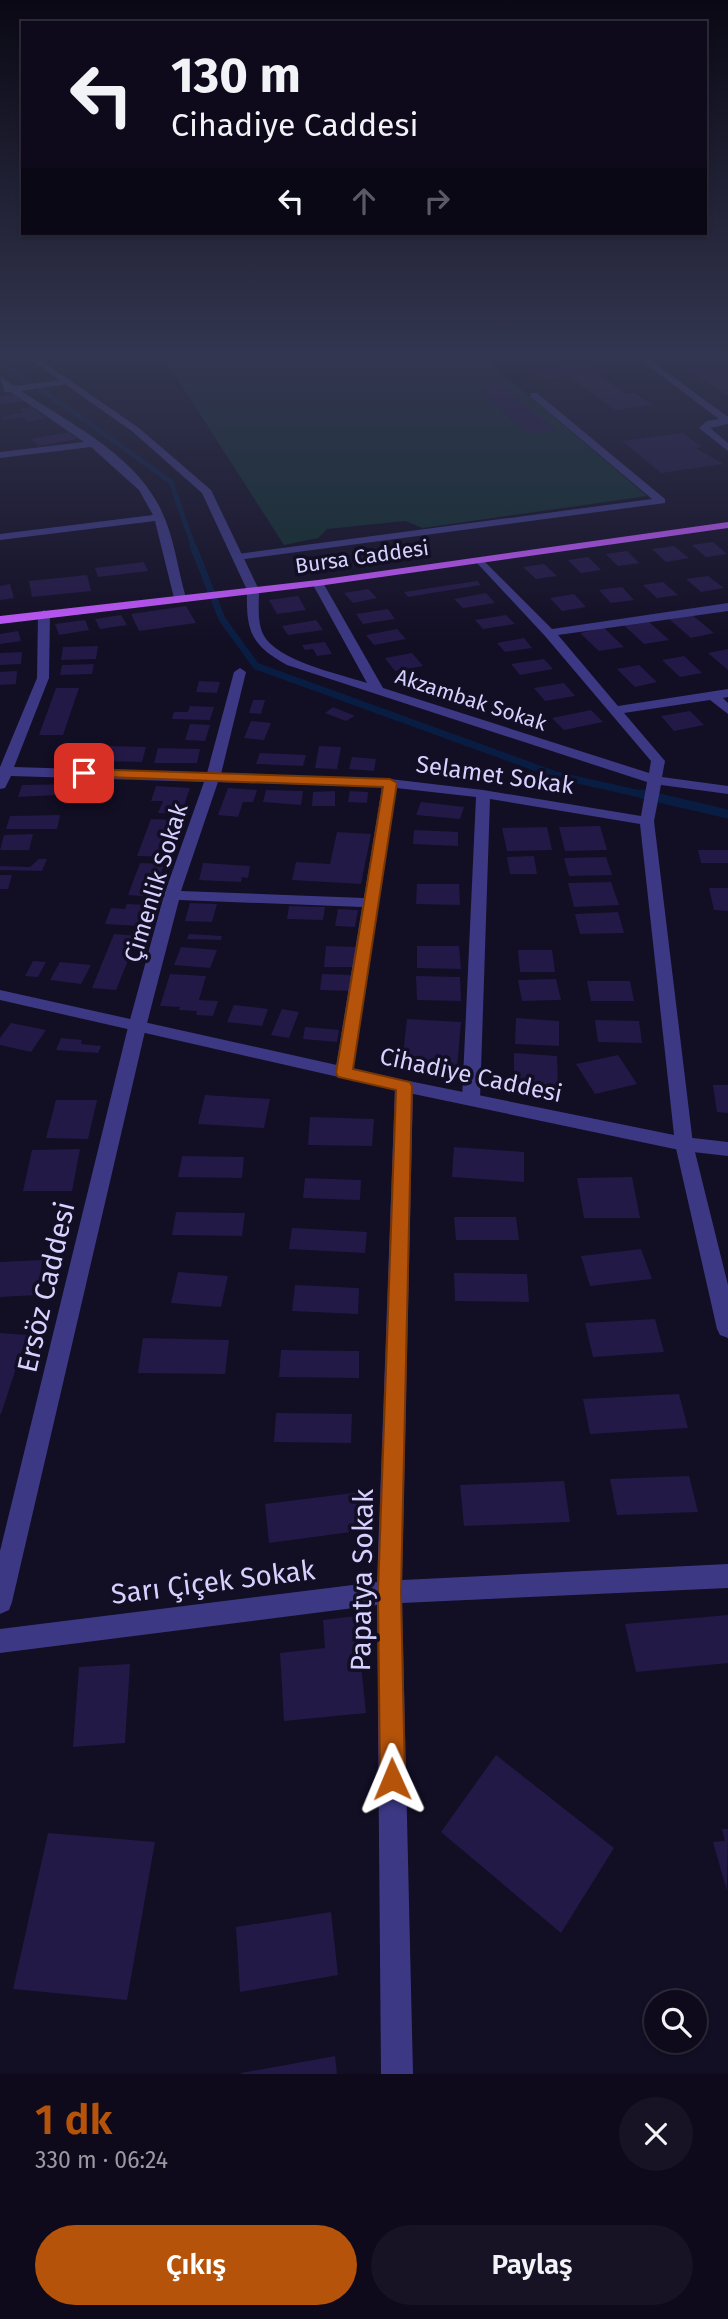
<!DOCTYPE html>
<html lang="tr">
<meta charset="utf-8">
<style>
body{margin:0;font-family:"Fira Sans",sans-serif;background:#171324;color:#f1f3f6;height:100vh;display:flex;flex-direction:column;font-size:26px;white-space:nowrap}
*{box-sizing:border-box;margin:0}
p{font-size:23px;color:#9b9aa3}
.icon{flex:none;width:38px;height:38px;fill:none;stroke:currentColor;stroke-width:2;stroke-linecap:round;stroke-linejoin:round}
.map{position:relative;height:2074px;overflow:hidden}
.sheet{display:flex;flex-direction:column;background:#0e0a1b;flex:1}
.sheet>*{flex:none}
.top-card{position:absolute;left:21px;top:21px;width:686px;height:214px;border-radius:0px;box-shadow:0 2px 5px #0004,0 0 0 2px #2e2b3a;background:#0e0a1b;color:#f1f3f6;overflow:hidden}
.controls{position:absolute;left:644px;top:1990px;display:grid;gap:14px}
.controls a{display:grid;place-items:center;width:63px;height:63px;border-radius:50%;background:#0e0a1b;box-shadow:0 2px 5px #0004,0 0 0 2px #2e2b3a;font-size:35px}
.pin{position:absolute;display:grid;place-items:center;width:60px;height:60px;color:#fff;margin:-30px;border-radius:14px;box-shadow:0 4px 10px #0006}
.me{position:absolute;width:77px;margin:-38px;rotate:359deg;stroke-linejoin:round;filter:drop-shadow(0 0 5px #0008)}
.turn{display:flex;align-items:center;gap:24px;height:147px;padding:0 35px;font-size:32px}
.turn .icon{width:91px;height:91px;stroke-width:2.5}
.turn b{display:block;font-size:49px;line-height:60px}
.lanes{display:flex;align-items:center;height:66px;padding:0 35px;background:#0003;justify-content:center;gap:35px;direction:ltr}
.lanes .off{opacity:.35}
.round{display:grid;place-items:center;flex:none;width:74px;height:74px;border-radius:37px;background:#171324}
.overview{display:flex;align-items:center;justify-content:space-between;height:119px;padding:0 35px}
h1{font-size:42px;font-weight:600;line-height:52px;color:#b45309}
.action{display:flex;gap:14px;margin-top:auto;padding:14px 35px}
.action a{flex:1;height:80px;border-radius:42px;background:#b45309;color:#fff;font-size:28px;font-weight:600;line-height:80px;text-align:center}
.action a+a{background:#171324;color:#f1f3f6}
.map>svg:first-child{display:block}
.green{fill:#112e2e}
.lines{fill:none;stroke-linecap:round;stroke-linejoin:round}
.stream-far2{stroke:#091d42;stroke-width:5}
.stream-far1{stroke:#091d42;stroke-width:7}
.stream{stroke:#091d42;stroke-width:9}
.building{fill:#231946}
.service{fill:#3c3884;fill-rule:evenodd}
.minor{fill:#3c3884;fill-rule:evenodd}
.tertiary{fill:#3c3884;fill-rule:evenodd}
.primary{fill:#c358ff;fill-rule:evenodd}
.route{fill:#b45309;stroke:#753606;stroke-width:2}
.labels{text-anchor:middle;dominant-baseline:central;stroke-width:7;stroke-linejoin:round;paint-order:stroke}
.far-street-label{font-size:21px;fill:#d7d1ff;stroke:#120e24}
.street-label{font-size:24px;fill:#d7d1ff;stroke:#120e24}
.near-street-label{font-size:28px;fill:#d7d1ff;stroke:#120e24}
</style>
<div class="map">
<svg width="728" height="2074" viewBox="0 0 728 2074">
<rect width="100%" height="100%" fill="#120e24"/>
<polygon class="green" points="162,355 481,355 647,496 423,528 405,521 327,529 318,538 284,545"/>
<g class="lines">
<g class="stream-far2">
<polyline points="0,362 29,382"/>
<polyline points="40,390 71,410"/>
<polyline points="68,408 171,482 194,548"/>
</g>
<polyline class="stream-far1" points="193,546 222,619 256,666 556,775 649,796"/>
<polyline class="stream" points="642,794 728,814"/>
</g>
<g class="building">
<polygon points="509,355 543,355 553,363 523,366"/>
<polygon points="584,364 626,394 635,393 652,405 615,410 569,376 544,379 532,370"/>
<polygon points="725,366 728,368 728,397 690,370"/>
<polygon points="500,383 556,430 528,434 474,387"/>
<polygon points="17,394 24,402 0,404 0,396"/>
<polygon points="31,407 46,418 28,422 21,417 4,420 0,417 24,412 20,409"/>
<polygon points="68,432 77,439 39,446 31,439"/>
<polygon points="683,433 702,447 696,448 723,464 661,473 622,441"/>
<polygon points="713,542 727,554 706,557 692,545"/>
<polygon points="674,546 689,558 666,562 652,549"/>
<polygon points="627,551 639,563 618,566 606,554"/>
<polygon points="588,557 601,570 581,573 568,560"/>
<polygon points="144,562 148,571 98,577 95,568"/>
<polygon points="544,564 557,576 536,579 523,567"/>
<polygon points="87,575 91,591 32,597 29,581"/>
<polygon points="708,576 724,588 701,592 686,579"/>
<polygon points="477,581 481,585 408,597 404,592"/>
<polygon points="663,582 678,595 657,598 643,585"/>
<polygon points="10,584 14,598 0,600 0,586"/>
<polygon points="622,587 634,600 611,603 599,590"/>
<polygon points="368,589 377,598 353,603 344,593"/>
<polygon points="486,593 495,603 463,608 454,599"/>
<polygon points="574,594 586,607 562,611 550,598"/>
<polygon points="298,596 306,610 277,614 269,600"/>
<polygon points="186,606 196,623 139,631 131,614"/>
<polygon points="388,609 395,619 363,624 356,614"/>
<polygon points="121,615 127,625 100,629 95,619"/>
<polygon points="506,615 515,624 483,629 475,620"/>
<polygon points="692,615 714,633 691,638 669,619"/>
<polygon points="85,620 89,630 59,635 55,624"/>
<polygon points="316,620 323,630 288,635 282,626"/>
<polygon points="648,621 669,640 644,644 624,625"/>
<polygon points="604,628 624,647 599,651 580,633"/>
<polygon points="397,629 406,639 374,645 366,635"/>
<polygon points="18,631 21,641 0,644 0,634"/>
<polygon points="524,638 532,648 505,652 497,643"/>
<polygon points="325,642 332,654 317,656 313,649 305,650 302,645"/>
<polygon points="98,646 96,659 61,660 63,647"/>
<polygon points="728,649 728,670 708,653"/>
<polygon points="22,652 21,664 0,665 0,653"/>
<polygon points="412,653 423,666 395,671 385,658"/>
<polygon points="684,656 702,673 680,677 662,660"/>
<polygon points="544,659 553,669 520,675 511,664"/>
<polygon points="94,664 92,674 60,675 62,665"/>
<polygon points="639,665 657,682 635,687 617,669"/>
<polygon points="17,671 16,684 0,685 0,672"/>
<polygon points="199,681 220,682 217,693 196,692"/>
<polygon points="564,683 575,696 545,701 534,688"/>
<polygon points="56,688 79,688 63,735 39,735"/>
<polygon points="253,700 265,700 261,714 249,713"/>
<polygon points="190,706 214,707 210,720 172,719 174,712 188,712"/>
<polygon points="333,707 355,716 346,721 325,713"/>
<polygon points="591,710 603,722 564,730 552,718"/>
<polygon points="690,711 704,725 674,731 661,716"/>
<polygon points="251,721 271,723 264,740 244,738"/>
<polygon points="190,724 210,725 205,741 185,740"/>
<polygon points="107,746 146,747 142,762 102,761"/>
<polygon points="319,746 341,747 337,769 315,768"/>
<polygon points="158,748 200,749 197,763 154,763"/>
<polygon points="260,753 306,755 303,766 256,764"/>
<polygon points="352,757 376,759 374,771 349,769"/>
<polygon points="78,784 76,794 18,797 22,785"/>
<polygon points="156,786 190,788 181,814 158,813 163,801 151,801"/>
<polygon points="228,788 257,790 253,802 243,802 238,817 218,815"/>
<polygon points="266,790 303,791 301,805 263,802"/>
<polygon points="335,791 335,806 312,806 313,792"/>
<polygon points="350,791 368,792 367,803 348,802"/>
<polygon points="421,802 464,807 460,819 416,815"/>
<polygon points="60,815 57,829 6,829 10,816"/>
<polygon points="151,819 179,820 166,857 137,856"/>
<polygon points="600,826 607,850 565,851 559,827"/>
<polygon points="547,827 552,850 507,851 502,828"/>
<polygon points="414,830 458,832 458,846 413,844"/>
<polygon points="337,832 371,834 361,884 292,880 296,862 330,864"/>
<polygon points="33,834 29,850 0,850 4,835"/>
<polygon points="698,850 728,850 728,863 701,863"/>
<polygon points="534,856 537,874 510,874 507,857"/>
<polygon points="606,857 612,875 569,876 564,858"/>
<polygon points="39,859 47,859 42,871 0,870 0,866 30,867"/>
<polygon points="140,863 164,864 153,897 128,895"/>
<polygon points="203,863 250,866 248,878 242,877 241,882 199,880"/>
<polygon points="0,875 12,875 8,889 0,889"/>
<polygon points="611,882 619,905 574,907 568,883"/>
<polygon points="417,884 459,884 460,905 416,904"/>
<polygon points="709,888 728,888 728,911 714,910"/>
<polygon points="190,903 217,904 212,922 185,921"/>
<polygon points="127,904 148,905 140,926 105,924 111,908 125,909"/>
<polygon points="289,906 325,907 323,920 287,919"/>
<polygon points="338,909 358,910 355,927 335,926"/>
<polygon points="618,912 624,933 580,934 575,914"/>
<polygon points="114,934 138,936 116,990 92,988"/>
<polygon points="189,934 222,936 221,940 187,939"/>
<polygon points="326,946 357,947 355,967 324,967"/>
<polygon points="417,946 459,946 461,969 417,968"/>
<polygon points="181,947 217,950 210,968 174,965"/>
<polygon points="518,950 552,950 555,972 520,972"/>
<polygon points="33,961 46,962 38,977 25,976"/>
<polygon points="60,962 91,965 81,984 50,980"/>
<polygon points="170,974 206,976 199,1000 218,1001 213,1016 196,1015 197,1011 179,1010 180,1007 160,1006"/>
<polygon points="322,974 353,975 352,991 320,990"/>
<polygon points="416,976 460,977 461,1001 417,1000"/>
<polygon points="556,979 561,1000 522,1001 518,980"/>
<polygon points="587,981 630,981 634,1001 591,1001"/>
<polygon points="234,1005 268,1009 262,1026 227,1022"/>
<polygon points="282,1009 299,1012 289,1038 271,1035"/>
<polygon points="516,1018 559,1021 559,1046 515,1044"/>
<polygon points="407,1019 461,1022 457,1068 402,1064"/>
<polygon points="595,1020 639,1021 642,1043 598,1042"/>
<polygon points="11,1023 46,1030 31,1052 0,1045 0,1038"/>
<polygon points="305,1027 339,1030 337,1042 303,1039"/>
<polygon points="61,1038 82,1040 81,1044 101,1046 98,1053 56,1050"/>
<polygon points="514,1053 557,1056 558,1087 514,1084"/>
<polygon points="618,1055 637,1084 595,1094 576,1064"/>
<polygon points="713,1085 728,1085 728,1113 717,1112"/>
<polygon points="205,1095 270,1099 264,1128 198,1124"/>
<polygon points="56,1100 97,1100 88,1139 46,1138"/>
<polygon points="310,1117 374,1119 372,1146 308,1145"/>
<polygon points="454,1147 524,1152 524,1182 452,1177"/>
<polygon points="80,1149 72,1191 23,1191 32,1150"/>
<polygon points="182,1156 244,1157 242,1178 178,1177"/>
<polygon points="632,1177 640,1218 584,1218 577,1178"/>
<polygon points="305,1178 361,1180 360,1200 303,1198"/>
<polygon points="176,1212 245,1213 242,1236 172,1235"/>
<polygon points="454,1217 516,1217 519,1240 456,1240"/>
<polygon points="292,1228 367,1232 365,1253 289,1249"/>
<polygon points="641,1249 652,1279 590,1286 581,1256"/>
<polygon points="42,1260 38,1295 0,1297 0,1262"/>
<polygon points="178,1272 228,1276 221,1307 171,1303"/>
<polygon points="454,1273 527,1274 529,1302 455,1301"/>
<polygon points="295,1285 359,1288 358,1314 292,1311"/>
<polygon points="655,1319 664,1352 593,1357 585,1323"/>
<polygon points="0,1333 27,1335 1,1414 0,1414"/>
<polygon points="143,1338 229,1340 225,1374 138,1373"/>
<polygon points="281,1350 359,1351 359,1378 279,1377"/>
<polygon points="679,1394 688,1428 590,1434 583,1399"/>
<polygon points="276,1413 352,1414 351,1443 274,1442"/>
<polygon points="689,1476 698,1512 617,1515 610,1479"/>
<polygon points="564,1481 570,1522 464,1526 460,1485"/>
<polygon points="361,1492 366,1530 269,1543 265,1504"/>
<polygon points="728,1615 728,1663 636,1672 625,1624"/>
<polygon points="356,1616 366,1713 284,1721 280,1653 325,1648 323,1620"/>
<polygon points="130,1664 125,1743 73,1747 79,1667"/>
<polygon points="496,1755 614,1848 561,1933 441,1832"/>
<polygon points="722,1829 728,1829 727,1891 713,1842 725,1841"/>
<polygon points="48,1833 155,1842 127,2000 13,1989"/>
<polygon points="331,1912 338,1975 240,1992 236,1927"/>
<polygon points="335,2056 337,2074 241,2074 241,2073"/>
</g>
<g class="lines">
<g class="service">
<polygon points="634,355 643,355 728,417 728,424 710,428 728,443 728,451 699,428 707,421 719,419"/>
<polygon points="531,393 537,393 665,499 665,503 238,560 232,557 238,554 652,499 531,397"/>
</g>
<g class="minor">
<path d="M0,377L15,386L70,379L67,384L21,391C68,422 131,453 158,504C174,533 177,567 186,598L184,600L174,598L155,521L0,540V534L153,515L139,490L91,447L0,458V452L84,442L11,392H5Z"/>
<path d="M481,558L552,629L728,603V611L558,635L618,706L728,689V697L723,698L728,703V714L710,700L624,713L665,761L662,777L728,786V794L661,785L654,821L693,1144L728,1285V1338L720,1335L717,1329L675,1144L640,824L490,799L480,1100L471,1106L462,1100L476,797L396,788L350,1077H338L335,1073L362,907L179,900L146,1027L12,1602L9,1610L0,1614V1551L128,1027L164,895L204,782L11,776L5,788L0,789V767L37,678L38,614L44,610L50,614L49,678L14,767L207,773L234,672L240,668L246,672L221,774L390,779L483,790L641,816L647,782L287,665C250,645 246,630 247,590L253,587L259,590C259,604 257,621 263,634C276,661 340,674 367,683L312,583L322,581L383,688L649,773L651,761L545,636L477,563L475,561ZM218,782L382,787L364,898L181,891Z"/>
<polygon points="404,1080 413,1086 402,1580 728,1564 728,1588 402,1603 413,2074 381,2074 377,1605 0,1653 0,1629 377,1582 395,1086"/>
</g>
<g class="tertiary">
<polygon points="24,355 33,355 139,428 211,490 259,590 257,592 247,590 202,493 133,432"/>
<polygon points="0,990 404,1080 684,1137 728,1142 728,1156 684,1151 404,1092 0,1000"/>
</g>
<polygon class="primary" points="728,522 728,528 318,586 0,624 0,616 318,580"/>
</g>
<linearGradient id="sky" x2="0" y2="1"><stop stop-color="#0a0814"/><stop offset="0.55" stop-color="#333650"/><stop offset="1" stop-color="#333650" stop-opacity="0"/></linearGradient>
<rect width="728" height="645" fill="url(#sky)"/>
<polygon class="route" points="84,769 390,779 397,783 353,1069 410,1082 412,1086 401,1592 405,1779 401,1788 392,1792 384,1788 380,1779 378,1592 396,1090 338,1077 336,1073 383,787 79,776 77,773"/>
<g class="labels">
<g class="far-street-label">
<text transform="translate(362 557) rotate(-8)">Bursa Caddesi</text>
<text transform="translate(471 700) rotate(18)">Akzambak Sokak</text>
</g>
<g class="street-label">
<text transform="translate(495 775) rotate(8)">Selamet Sokak</text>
<text transform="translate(156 883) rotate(-73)">Çimenlik Sokak</text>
<text transform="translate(471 1075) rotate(12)">Cihadiye Caddesi</text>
</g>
<g class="near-street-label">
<text transform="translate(46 1287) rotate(-77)">Ersöz Caddesi</text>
<text transform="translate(362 1580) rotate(-89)">Papatya Sokak</text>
<text transform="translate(213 1582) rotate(-7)">Sarı Çiçek Sokak</text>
</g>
</g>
</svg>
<div class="controls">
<a><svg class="icon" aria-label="search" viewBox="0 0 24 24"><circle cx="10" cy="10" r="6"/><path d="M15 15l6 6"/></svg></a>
</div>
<div class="pin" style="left:84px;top:773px;background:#d93025"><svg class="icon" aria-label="arrive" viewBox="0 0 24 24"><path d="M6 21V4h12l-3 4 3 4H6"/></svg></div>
<svg class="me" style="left:392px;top:1779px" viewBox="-20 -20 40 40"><path d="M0-17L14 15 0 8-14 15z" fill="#b45309" stroke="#fff" stroke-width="4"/></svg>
<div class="top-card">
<div class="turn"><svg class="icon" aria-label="left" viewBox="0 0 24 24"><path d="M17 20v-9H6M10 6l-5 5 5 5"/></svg><div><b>130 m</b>Cihadiye Caddesi</div></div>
<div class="lanes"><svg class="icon" aria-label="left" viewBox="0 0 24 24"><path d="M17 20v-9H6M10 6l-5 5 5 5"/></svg><svg class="icon off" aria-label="ahead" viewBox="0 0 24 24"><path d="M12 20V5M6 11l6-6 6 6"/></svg><svg class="icon off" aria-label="right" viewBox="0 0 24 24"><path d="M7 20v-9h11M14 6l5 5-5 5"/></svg></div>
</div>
</div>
<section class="sheet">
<div class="overview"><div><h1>1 dk</h1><p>330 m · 06:24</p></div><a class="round"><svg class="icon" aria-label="close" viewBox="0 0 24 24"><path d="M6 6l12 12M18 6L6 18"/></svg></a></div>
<div class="action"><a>Çıkış</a><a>Paylaş</a></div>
</section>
